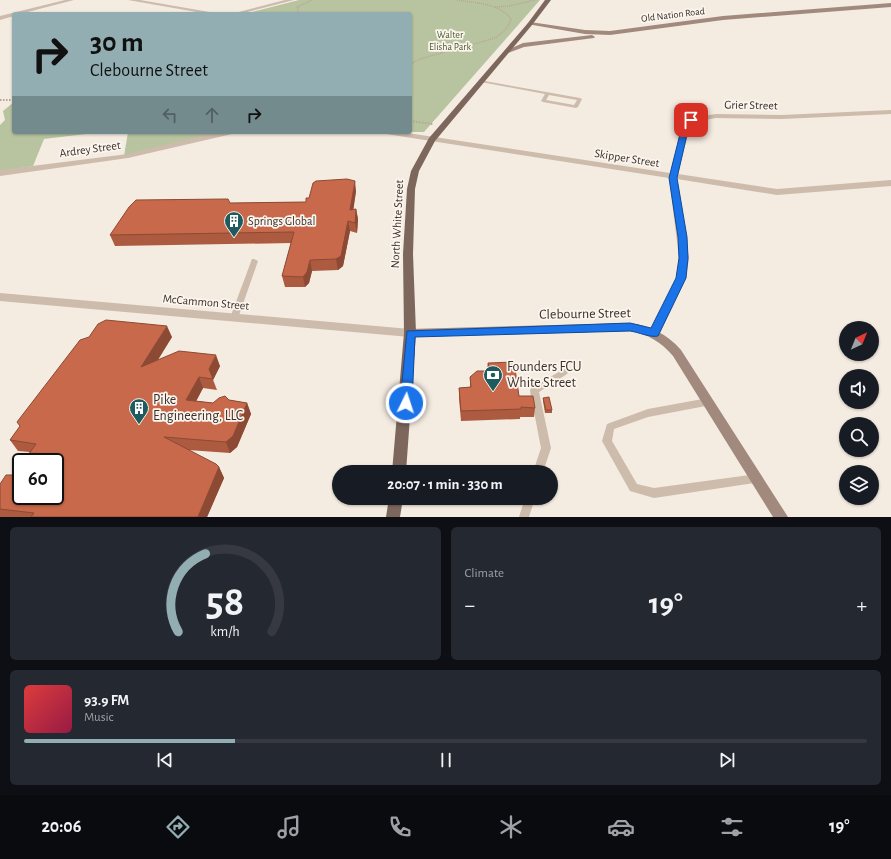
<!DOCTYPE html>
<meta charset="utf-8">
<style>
body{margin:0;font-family:"Alegreya Sans",sans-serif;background:#242831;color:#f1f3f6;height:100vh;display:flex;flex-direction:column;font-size:15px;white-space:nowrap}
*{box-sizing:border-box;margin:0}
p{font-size:13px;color:#9ea1a6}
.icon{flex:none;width:22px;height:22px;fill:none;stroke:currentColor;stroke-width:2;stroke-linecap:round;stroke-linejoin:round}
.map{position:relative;height:517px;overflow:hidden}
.drawer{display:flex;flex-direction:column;gap:10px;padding:10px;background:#0d0f14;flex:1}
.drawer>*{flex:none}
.hud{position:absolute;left:12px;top:12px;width:400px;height:122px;border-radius:4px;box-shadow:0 1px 3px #0004;background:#92aeb2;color:#111;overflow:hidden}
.needle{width:26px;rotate:43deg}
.fabs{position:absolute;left:839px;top:321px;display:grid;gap:8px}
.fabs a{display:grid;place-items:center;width:40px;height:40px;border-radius:50%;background:#171b24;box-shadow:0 1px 3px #0004;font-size:20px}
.speed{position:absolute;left:12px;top:453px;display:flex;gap:8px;font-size:20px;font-weight:700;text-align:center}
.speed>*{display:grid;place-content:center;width:52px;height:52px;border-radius:50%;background:#171b24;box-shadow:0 1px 3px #0004;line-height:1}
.speed .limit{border:2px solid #111;border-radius:6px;background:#fff;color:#111}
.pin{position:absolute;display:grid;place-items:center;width:34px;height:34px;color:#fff;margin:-17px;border-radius:8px;box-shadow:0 2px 6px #0006}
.me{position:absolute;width:44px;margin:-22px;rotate:4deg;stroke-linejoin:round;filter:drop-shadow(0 0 3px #0008)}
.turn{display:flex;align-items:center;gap:14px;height:84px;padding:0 12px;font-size:18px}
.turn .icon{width:52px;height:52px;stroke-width:2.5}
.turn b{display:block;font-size:28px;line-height:34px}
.lanes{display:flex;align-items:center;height:38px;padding:0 12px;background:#0003;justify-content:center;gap:20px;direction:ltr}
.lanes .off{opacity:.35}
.big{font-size:30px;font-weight:600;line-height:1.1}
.drawer .widget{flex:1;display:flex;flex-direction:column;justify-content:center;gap:6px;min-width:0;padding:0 14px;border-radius:6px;background:#242831}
.drawer .dial{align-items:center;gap:0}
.dial svg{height:104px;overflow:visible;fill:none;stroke:#363941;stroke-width:7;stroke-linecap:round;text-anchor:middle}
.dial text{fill:#f1f3f6;stroke:none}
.song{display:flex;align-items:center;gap:12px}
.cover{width:48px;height:48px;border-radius:6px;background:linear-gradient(135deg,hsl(0 70% 55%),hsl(340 70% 35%))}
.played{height:4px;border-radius:2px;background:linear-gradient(90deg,#92aeb2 25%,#363941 25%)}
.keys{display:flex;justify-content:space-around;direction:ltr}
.heat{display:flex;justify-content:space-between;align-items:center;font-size:22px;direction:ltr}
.drawer .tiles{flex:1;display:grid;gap:10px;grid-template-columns:1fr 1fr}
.widget:last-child{grid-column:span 2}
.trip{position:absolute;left:332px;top:465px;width:226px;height:40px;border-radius:20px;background:#171b24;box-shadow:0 1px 3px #0004;font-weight:600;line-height:40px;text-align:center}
.tabs{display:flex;height:64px;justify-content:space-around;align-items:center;background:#090b0e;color:#9ea1a6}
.tabs .icon{width:28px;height:28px}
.tabs .on{color:#92aeb2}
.tabs b{font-size:18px;color:#f1f3f6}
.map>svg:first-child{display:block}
.green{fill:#b8c4a0}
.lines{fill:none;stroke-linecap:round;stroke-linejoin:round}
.path-far1{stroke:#b9a596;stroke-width:1.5;stroke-dasharray:1 1;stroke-linecap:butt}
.path{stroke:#b9a596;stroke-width:2;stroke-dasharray:1.5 1.5;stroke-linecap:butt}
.service{fill:#cdbbac;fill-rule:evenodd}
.minor{fill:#cdbbac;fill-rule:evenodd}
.tertiary{fill:#cdbbac;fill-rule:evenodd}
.secondary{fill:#a18a7d;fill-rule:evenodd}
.primary{fill:#7d675c;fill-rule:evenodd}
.wall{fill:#ac5a40}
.shaded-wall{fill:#8c4a34}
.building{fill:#c8694b;stroke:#8c4a34}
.route{fill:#1a73e8;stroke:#114b97}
.labels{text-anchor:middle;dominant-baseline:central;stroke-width:3.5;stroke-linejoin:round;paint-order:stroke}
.far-street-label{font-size:10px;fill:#3b302b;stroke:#fbf5ee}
.far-park-label{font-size:10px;fill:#4a5a2e;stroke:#fbf5ee}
.street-label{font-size:12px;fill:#3b302b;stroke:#fbf5ee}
.poi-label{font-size:12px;fill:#3b302b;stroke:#fbf5ee;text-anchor:start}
.near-street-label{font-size:14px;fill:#3b302b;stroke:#fbf5ee}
.near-poi-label{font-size:14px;fill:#3b302b;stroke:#fbf5ee;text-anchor:start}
</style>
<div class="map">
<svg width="891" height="517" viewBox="0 0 891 517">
<rect width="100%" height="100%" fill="#f4ebe1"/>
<!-- green -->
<g class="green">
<path d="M 299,0 L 540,0 L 424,132 L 391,132 L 410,132 L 410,14 L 244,14 Z"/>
<path d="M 14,102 L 14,132 L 103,132 L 44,139 L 33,166 L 0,171 L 0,125 L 5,120 L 3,111 Z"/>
<path d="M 128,132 L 223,132 L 124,156 Z"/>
</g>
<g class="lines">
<!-- path-far1 -->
<g class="path-far1">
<path d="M 495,7 L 509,6 L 535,0"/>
<path d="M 299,14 L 297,7 L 312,0"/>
<path d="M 410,64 L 420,59 L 495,38 C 503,33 508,28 511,19 C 499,3 475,3 457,0"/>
</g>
<!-- path -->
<g class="path">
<path d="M 0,100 L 14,100"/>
<path d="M 410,121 L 433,124"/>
</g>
<!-- service -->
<g class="service">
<path d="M 479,80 L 580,98 L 582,99 L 578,107 L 576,108 L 543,102 L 541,101 L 545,94 L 481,82 L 479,82 ZM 549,95 L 577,100 L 574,105 L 546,100 Z"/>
<path d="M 252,259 L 254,259 L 258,261 L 238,318 L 237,320 L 231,320 L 230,318 Z"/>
<path d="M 564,369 L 567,370 L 568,372 L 567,374 L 539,392 L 551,448 L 543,472 L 533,472 L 541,448 L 530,391 L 531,388 Z"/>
<path d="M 708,398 L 711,399 L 712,402 L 711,405 L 648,417 L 614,429 L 612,441 L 637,484 L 654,488 L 757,474 L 761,476 L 762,479 L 761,482 L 654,498 L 630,491 L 602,441 L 607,424 L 648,409 Z"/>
<path d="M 435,468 L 447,468 L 450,469 L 452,472 L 430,472 L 432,469 Z"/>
<path d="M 525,498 L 535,498 L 529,517 L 519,517 Z"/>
</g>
<!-- minor -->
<g class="minor">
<path d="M 65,0 L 74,0 L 20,14 L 14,14 L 14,16 L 0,20 L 0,16 Z"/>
<path d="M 128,0 L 140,0 L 221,14 L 208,14 Z"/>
<path d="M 285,0 L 294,0 L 240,14 L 231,14 Z"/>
<path d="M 891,110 L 891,114 L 782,119 L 716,118 L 693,122 L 690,126 L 678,174 L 777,189 L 891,180 L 891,186 L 777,195 L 677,179 L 689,258 L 686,279 L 660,333 L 658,336 L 650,336 L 648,333 L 676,279 L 679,258 L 669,178 L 386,134 L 382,132 L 401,132 L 670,173 L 682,126 L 688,118 L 716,114 L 782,115 Z"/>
<path d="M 217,132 L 233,132 L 232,134 L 128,158 L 0,176 L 0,170 L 128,154 Z"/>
</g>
<!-- tertiary -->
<path class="tertiary" d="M 0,293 L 410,329 L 414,330 L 416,333 L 414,336 L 410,337 L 0,301 Z"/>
<!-- secondary -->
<g class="secondary">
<path d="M 891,3 L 891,7 L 723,20 L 610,35 L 585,34 L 527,24 L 530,22 L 585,30 L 610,31 L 723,16 Z"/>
<path d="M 592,35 L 595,37 L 594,38 L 524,47 L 508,53 L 505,51 L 523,43 Z"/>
<path d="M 630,323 C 651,326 667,334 681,350 L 788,517 L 773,517 L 673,356 C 661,342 648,334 630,331 L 410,337 L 406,336 L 404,333 L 406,330 L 410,329 Z"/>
</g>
<!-- primary -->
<g class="primary">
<path d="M 545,0 L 551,0 L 532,25 L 435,141 L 419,171 L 415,189 L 413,254 L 416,333 L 406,472 L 392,472 L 404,333 L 403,254 L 407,189 L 411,171 L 429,138 L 528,23 Z"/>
<path d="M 389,498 L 403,498 L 400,517 L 386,517 Z"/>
</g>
</g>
<!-- wall -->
<g class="wall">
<path d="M 356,191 L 353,209 L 356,209 L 358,219 L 357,233 L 350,231 L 343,266 L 338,270 L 312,271 L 309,283 L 305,287 L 285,287 L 282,276 L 291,243 L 115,246 L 110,235 L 230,203 L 306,202 L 309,198 Z"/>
<path d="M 89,337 L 172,337 L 157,360 L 220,366 L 213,380 L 217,390 L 203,388 L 196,401 L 213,403 L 229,400 L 247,403 L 251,414 L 237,447 L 230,453 L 188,450 L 219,467 L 224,478 L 207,517 L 0,517 L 0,484 L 13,475 L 30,452 L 18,451 L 10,440 Z"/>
<path d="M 488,363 L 519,396 L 535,408 L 534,417 L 520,417 L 520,419 L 461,421 L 459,398 L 459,388 L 470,387 L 470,377 L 487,371 Z"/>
<path d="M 543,398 L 552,410 L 552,413 L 545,413 L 543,401 Z"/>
</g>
<!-- shaded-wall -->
<g class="shaded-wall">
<path d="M 355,181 L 356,191 L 352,220 L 350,210 Z"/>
<path d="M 356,209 L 358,219 L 357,233 L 355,223 Z"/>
<path d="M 348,221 L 350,231 L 343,266 L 338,270 L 336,259 Z"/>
<path d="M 310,260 L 312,271 L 309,283 L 305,287 L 303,277 Z"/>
<path d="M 167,326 L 172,337 L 147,378 L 141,367 Z"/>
<path d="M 216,355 L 220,366 L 213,380 L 217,390 L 209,369 Z"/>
<path d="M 199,377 L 203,388 L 191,411 L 186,400 Z"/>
<path d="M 247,403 L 251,414 L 237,447 L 230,453 L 226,442 Z"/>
<path d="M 219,467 L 224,478 L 207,517 L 198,517 Z"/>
</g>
<!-- building -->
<g class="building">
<path d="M 347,179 L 355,181 L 350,210 L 356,209 L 355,223 L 348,221 L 341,256 L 336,259 L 310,260 L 307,272 L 303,277 L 282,276 L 294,232 L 110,235 L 129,207 L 136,200 L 228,199 L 230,203 L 306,202 L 306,198 L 309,198 L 313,183 L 316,181 Z"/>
<path d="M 106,320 L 167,326 L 141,367 L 179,351 L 216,355 L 209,369 L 213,379 L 199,377 L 186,400 L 213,403 L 219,398 L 225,396 L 229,400 L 247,403 L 233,436 L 226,442 L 164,437 L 216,464 L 219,467 L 198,517 L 31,517 L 34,513 L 0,509 L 0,484 L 6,475 L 13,475 L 21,464 L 21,496 L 55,496 L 55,462 L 23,462 L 36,444 L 10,440 L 20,426 L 17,422 L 80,340 L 89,337 L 98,324 Z"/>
<path d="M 514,362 L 519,396 L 533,396 L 535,408 L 521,407 L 521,409 L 461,411 L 459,388 L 471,387 L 470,377 L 477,371 L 489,371 L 488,363 Z"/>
<path d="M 549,397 L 552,410 L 546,410 L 543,398 Z"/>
</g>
<!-- route -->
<path class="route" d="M 688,118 L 694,120 L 689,126 L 677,178 L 687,237 L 688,258 L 686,278 L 658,336 C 651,338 638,332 630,331 L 415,337 L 412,403 L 410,406 L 406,408 L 402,406 L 400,403 L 407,331 L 630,323 L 651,328 L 676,278 L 679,258 L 678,237 L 669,178 L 682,126 Z"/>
<!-- icons -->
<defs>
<symbol id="building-pin" viewBox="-11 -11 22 30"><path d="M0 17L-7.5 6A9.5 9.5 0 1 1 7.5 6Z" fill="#1f5a5e" stroke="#fbf5ee"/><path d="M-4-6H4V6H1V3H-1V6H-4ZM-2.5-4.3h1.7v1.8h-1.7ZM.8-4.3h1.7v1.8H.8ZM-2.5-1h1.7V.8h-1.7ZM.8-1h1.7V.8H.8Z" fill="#fff"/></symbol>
<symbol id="bank-pin" viewBox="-11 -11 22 30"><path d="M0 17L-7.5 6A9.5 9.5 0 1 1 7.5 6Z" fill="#1f5a5e" stroke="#fbf5ee"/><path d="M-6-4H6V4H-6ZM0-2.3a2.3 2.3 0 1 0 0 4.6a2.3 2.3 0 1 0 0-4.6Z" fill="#fff"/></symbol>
</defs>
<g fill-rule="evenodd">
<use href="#building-pin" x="223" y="210" width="22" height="30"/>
<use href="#bank-pin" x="482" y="364" width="22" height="30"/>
<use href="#building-pin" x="128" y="397" width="22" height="30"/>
</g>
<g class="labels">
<!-- far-street labels -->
<g class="far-street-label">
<text transform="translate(673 15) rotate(-7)">Old Nation Road</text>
</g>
<!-- far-park labels -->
<g class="far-park-label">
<text x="450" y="35">Walter<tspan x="450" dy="12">Elisha Park</tspan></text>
</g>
<!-- street labels -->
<g class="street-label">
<text transform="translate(751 105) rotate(1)">Grier Street</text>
<text transform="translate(90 149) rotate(-8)">Ardrey Street</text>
<text transform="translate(627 158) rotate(9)">Skipper Street</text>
<text transform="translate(397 224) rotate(-87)">North White Street</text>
<text transform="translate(206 302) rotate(5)">McCammon Street</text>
</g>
<!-- poi labels -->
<g class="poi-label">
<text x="248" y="221">Springs Global</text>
</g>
<!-- near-street labels -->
<g class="near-street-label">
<text transform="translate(585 314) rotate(-1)">Clebourne Street</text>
</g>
<!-- near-poi labels -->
<g class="near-poi-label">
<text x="507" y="367">Founders FCU<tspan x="507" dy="16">White Street</tspan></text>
<text x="153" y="400">Pike<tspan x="153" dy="16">Engineering, LLC</tspan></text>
</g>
</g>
</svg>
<div class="fabs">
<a><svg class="needle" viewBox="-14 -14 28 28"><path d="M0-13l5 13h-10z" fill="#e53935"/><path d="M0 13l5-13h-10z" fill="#9ea1a6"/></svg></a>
<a><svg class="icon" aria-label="sound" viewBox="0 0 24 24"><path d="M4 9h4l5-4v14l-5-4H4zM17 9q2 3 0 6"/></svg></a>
<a><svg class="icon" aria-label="search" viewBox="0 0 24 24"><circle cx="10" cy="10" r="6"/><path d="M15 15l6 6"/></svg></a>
<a><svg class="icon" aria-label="layers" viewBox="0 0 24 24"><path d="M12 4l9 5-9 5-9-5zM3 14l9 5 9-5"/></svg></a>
</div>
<div class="speed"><div class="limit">60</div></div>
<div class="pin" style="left:691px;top:120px;background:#d93025"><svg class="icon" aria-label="arrive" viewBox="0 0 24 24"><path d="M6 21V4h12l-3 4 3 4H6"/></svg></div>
<svg class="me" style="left:406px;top:403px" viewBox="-20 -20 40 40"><circle r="17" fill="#1a73e8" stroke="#fff" stroke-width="3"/><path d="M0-11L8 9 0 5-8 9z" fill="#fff"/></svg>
<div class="trip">20:07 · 1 min · 330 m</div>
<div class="hud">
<div class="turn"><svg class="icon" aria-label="right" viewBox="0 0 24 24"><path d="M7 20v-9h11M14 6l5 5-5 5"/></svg><div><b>30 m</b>Clebourne Street</div></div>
<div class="lanes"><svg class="icon off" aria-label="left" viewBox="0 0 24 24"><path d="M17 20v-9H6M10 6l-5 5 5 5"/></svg><svg class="icon off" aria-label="ahead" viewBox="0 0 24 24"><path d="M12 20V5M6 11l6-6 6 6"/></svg><svg class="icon" aria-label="right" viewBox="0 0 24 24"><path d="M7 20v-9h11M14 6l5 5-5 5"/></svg></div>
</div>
</div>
<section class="drawer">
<div class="tiles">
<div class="widget dial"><svg viewBox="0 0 100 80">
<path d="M14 69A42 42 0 1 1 86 69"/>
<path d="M14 69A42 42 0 0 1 35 9" stroke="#92aeb2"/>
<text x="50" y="56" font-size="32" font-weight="700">58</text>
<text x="50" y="72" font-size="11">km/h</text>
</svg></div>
<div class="widget"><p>Climate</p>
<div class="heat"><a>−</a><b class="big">19°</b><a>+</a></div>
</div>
<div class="widget">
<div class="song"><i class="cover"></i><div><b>93.9 FM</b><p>Music</p></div></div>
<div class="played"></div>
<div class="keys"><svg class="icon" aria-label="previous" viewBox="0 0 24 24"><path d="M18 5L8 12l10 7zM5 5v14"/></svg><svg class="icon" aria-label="pause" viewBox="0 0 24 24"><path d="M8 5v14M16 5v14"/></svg><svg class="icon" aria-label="next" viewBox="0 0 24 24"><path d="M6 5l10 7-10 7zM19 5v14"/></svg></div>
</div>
</div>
</section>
<nav class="tabs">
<b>20:06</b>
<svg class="icon on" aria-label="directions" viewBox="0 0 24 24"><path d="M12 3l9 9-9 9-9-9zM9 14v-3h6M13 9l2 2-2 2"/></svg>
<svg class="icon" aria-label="music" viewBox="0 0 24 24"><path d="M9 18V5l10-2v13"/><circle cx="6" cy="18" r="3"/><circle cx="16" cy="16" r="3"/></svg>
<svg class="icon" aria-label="phone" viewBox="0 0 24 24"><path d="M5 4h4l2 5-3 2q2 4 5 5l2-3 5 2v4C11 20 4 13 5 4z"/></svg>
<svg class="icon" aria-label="climate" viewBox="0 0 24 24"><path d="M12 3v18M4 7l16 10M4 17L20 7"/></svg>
<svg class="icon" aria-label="car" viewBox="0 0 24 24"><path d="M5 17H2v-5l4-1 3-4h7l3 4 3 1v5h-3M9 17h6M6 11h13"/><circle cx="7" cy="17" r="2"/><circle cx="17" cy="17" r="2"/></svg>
<svg class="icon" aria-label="filters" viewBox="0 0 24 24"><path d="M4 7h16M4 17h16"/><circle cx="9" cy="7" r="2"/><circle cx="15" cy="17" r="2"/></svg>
<b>19°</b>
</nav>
